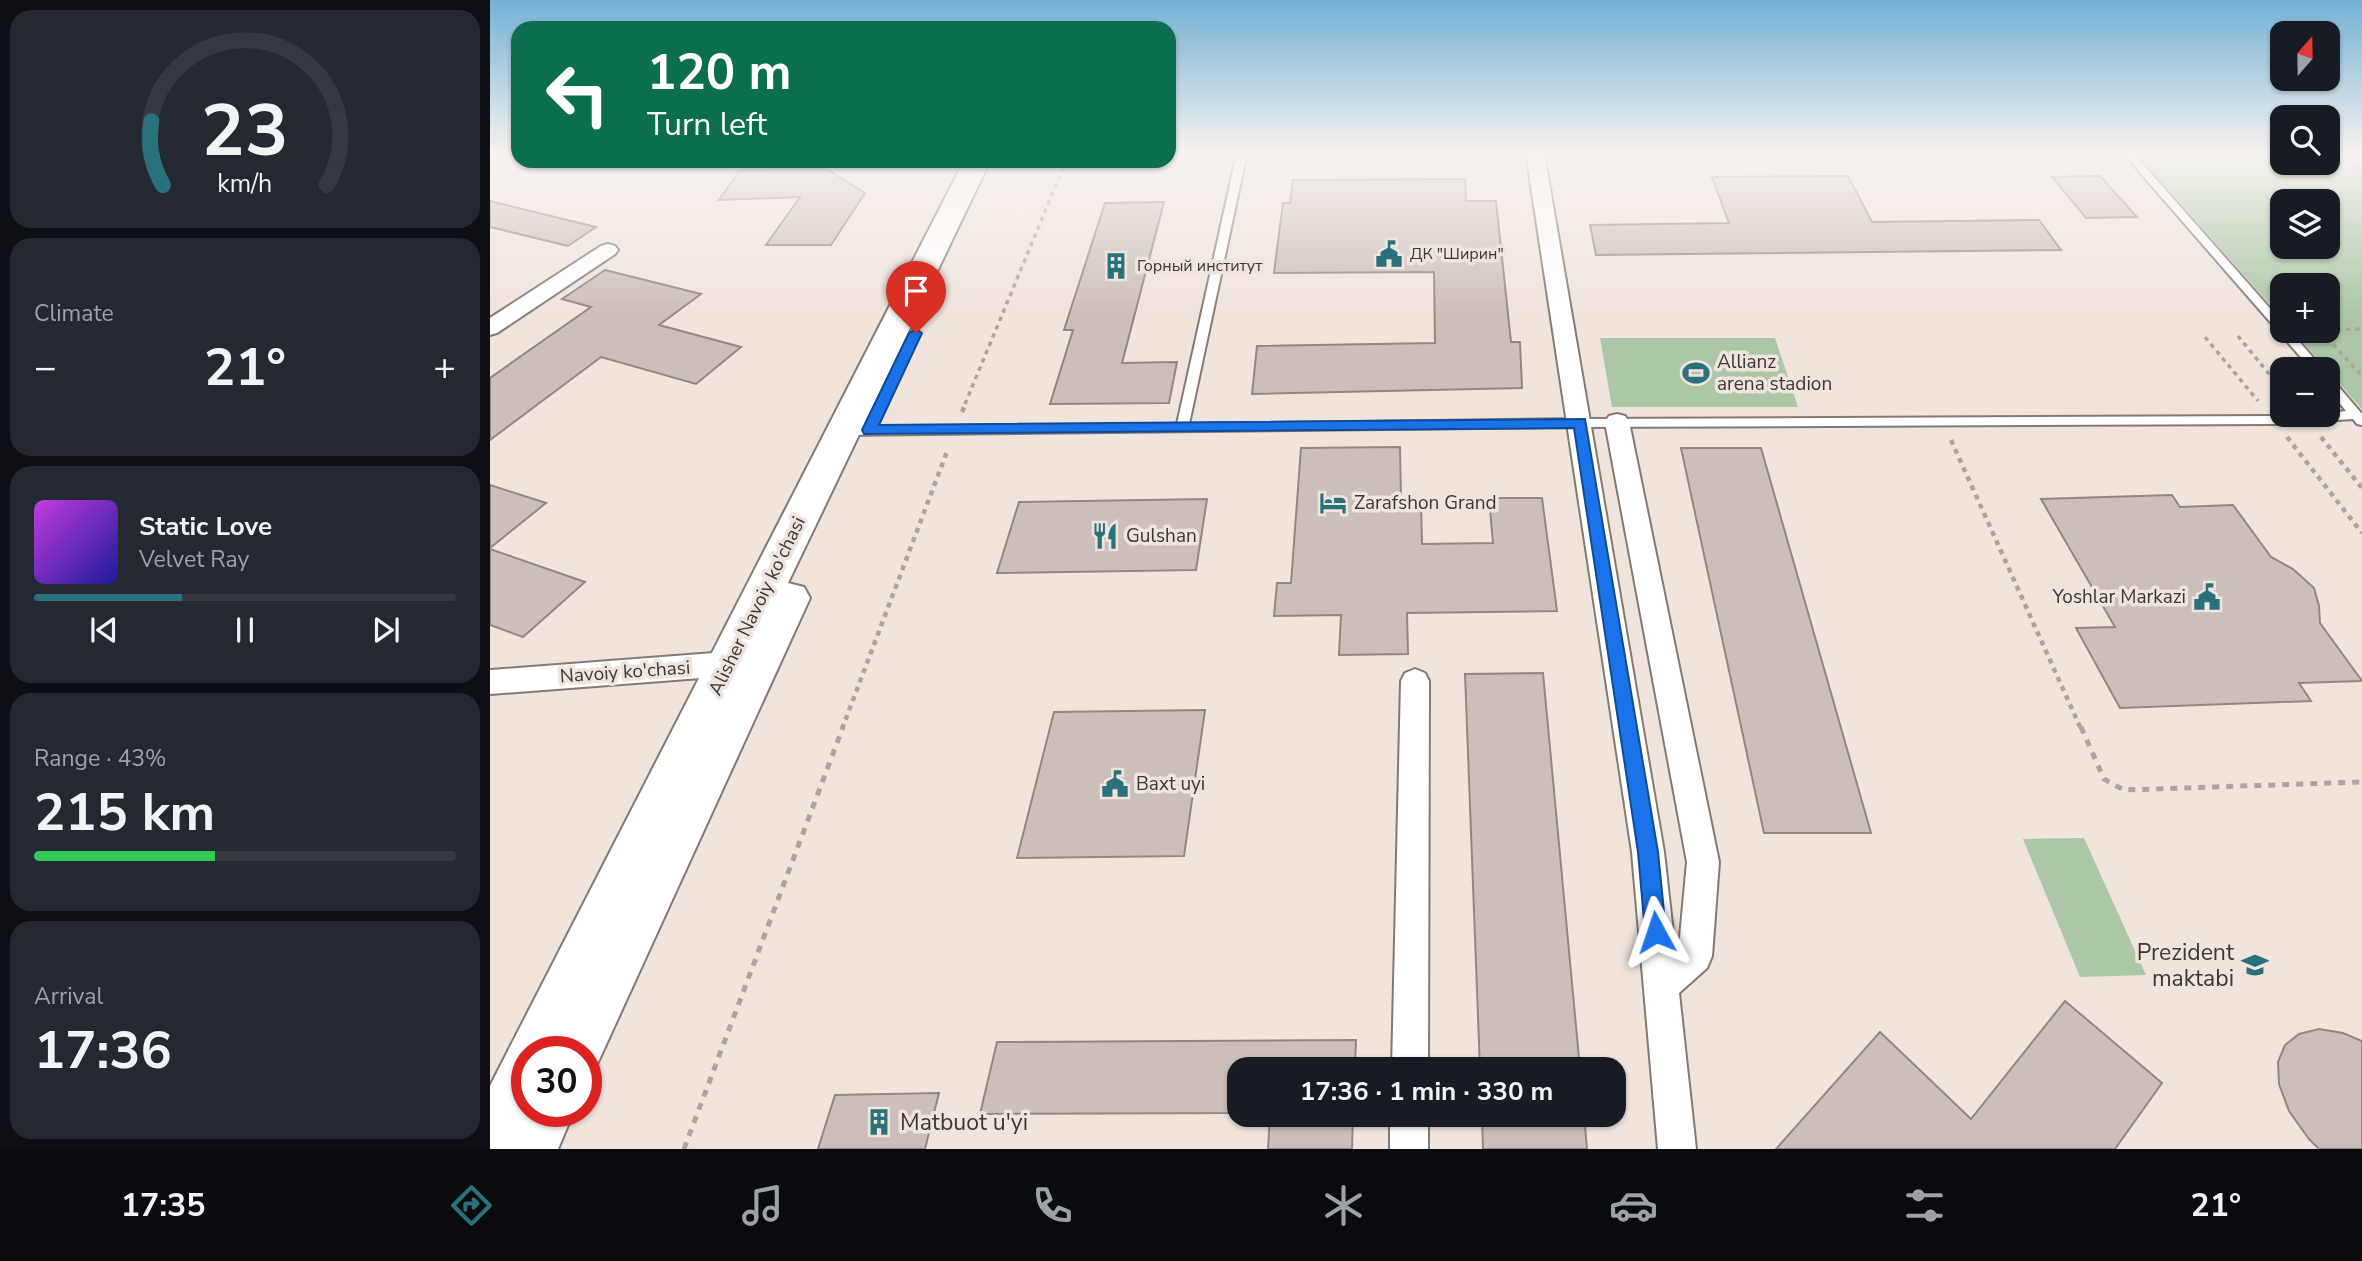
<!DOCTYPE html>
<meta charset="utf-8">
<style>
body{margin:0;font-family:"Nunito Sans",sans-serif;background:#242831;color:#f1f3f6;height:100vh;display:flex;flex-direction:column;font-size:26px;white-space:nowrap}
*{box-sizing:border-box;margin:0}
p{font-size:23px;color:#9ea1a6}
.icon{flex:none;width:38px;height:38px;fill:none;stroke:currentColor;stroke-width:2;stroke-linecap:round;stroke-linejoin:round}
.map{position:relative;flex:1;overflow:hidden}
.panel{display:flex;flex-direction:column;gap:10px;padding:10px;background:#0d0f14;width:490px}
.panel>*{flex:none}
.guide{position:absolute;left:21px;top:21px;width:665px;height:147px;border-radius:21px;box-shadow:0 2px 5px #0004;background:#0b6e4f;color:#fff;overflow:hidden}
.needle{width:46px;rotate:20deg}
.buttons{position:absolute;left:1780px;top:21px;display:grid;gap:14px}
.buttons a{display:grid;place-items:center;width:70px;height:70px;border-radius:14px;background:#171b24;box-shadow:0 2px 5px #0004;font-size:35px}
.speed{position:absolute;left:21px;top:1036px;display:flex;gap:14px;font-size:35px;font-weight:700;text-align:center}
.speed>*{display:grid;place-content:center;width:91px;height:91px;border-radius:50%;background:#171b24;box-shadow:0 2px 5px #0004;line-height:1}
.speed .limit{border:10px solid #d22;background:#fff;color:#111}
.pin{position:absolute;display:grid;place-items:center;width:60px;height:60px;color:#fff;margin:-72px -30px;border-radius:50% 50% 50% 0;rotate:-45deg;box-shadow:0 0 7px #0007}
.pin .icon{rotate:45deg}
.me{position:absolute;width:77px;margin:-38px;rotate:355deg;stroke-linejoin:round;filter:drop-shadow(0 0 5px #0008)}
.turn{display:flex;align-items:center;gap:24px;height:147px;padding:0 21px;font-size:32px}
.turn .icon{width:91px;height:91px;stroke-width:2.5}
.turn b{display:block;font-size:49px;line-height:60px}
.big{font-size:52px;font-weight:700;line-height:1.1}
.panel .card{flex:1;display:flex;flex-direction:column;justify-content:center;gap:10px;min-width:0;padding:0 24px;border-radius:21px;background:#242831}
.panel .dial{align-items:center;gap:0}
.dial svg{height:182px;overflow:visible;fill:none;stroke:#363941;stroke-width:7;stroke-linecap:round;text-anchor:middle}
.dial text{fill:#f1f3f6;stroke:none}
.song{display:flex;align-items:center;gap:21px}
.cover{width:84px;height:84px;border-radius:10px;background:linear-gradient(135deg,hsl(290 70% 55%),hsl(240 70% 35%))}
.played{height:7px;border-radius:4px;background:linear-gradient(90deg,#29717c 35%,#363941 35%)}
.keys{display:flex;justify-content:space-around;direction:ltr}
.heat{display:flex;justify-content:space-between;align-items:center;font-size:38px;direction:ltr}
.charge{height:10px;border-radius:5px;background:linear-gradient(90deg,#34c759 43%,#363941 0)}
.trip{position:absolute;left:737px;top:1057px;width:399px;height:70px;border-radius:21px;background:#171b24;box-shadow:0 2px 5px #0004;font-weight:700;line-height:70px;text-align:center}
.dock{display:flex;height:112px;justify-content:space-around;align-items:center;background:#090b0e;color:#9ea1a6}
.dock .icon{width:49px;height:49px}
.dock .on{color:#29717c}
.dock b{font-size:32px;color:#f1f3f6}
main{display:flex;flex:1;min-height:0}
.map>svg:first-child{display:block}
.green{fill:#abc7a7;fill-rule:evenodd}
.building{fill:#cbc0b9;stroke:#928781;stroke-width:2}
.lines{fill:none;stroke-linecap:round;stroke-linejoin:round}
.lane-casing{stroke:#847a73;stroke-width:4}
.street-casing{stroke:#847a73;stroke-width:4}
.secondary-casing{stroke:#847a73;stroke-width:4}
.path-far2{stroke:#ada49f;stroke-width:3.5;stroke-dasharray:4.5 4.5;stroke-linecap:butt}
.path-far1{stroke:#ada49f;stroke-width:4.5;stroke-dasharray:5 5;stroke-linecap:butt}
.path{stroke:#ada49f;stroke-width:5;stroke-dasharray:7 7;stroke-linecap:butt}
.lane{fill:#fff;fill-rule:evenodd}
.street{fill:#fff;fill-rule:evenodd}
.secondary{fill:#fff;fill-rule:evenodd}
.route{fill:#1a73e8;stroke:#114b97;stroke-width:2}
.labels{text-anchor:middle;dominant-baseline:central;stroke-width:7;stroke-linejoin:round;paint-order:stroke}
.far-poi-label{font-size:16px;fill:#3c3835;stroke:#f0e4dd;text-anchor:start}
.poi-label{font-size:19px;fill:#3c3835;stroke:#f0e4dd;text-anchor:start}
.street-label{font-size:19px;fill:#3c3835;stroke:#f0e4dd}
.near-poi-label{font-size:23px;fill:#3c3835;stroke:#f0e4dd;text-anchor:end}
</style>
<main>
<section class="panel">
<div class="card dial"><svg viewBox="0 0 100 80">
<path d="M14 69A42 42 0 1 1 86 69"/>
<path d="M14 69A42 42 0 0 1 9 41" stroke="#29717c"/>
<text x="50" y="56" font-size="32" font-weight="700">23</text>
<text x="50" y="72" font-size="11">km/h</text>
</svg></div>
<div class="card"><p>Climate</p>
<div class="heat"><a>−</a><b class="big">21°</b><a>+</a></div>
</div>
<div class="card">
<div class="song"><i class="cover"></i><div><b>Static Love</b><p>Velvet Ray</p></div></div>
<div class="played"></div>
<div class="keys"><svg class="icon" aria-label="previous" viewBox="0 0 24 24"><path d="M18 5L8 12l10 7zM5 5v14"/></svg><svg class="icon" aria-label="pause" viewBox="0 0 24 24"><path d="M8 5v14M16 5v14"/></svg><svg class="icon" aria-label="next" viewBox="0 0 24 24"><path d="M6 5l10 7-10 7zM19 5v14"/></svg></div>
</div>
<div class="card"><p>Range · 43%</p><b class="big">215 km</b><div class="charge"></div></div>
<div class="card"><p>Arrival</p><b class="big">17:36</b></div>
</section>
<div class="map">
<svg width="1872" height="1149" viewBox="0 0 1872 1149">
<rect width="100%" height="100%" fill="#f0e4dd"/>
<!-- green -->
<g class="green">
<path d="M 1646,153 L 1792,153 L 1792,163 L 1838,163 L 1838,153 L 1872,153 L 1872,409 L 1803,331 L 1838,331 L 1838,285 L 1792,285 L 1792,318 ZM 1792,201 L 1838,201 L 1838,247 L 1792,247 Z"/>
<path d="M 1110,338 L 1285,338 L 1308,407 L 1122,407 Z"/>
<path d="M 1594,838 L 1656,975 L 1590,977 L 1533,839 Z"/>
</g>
<!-- building -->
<g class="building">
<path d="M 335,168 L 375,193 L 341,245 L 276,245 L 310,197 L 229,200 L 250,170 Z"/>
<path d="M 1358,176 L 1382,222 L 1549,220 L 1571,250 L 1106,255 L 1100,225 L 1239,223 L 1222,177 Z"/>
<path d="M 1610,176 L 1647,217 L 1596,218 L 1562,177 Z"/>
<path d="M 975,179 L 976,201 L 1006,201 L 1021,342 L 1030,342 L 1032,388 L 762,394 L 767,346 L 945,343 L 944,272 L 784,273 L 793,203 L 800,203 L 803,180 Z"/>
<path d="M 0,201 L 106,227 L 78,246 L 0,227 Z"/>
<path d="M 674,202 L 632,363 L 687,362 L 679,403 L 560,404 L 583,330 L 574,330 L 615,203 Z"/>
<path d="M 115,270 L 211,294 L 169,325 L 251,347 L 206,384 L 111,357 L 0,440 L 0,378 L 101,307 L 72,299 Z"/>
<path d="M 910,447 L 911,501 L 931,500 L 932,544 L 1003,543 L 999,498 L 1052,498 L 1067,611 L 917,613 L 918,654 L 849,655 L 851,615 L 784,616 L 787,583 L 801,583 L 811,448 Z"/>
<path d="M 1191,448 L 1271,448 L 1381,833 L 1274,833 Z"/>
<path d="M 0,485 L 56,503 L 0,548 Z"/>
<path d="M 1682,495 L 1690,507 L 1743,505 L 1781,557 L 1803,569 L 1824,588 L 1829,606 L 1830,623 L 1872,681 L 1809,683 L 1821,701 L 1630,708 L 1586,628 L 1625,627 L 1551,499 Z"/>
<path d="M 717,499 L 706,570 L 507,573 L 529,502 Z"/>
<path d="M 0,549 L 95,582 L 33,637 L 0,625 Z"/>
<path d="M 1053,673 L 1090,1069 L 990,1069 L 975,674 Z"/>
<path d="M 715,710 L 694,856 L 527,858 L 564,712 Z"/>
<path d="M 1575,1001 L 1672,1083 L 1625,1149 L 1286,1149 L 1390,1032 L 1481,1119 Z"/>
<path d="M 1829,1029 L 1853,1033 L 1872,1041 L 1872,1149 L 1829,1149 L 1819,1139 L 1799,1111 L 1789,1084 L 1788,1062 L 1795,1045 L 1809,1034 Z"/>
<path d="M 866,1040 L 865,1069 L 749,1069 L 749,1113 L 490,1114 L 507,1042 Z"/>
<path d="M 449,1093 L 435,1149 L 328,1149 L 345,1095 Z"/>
<path d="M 780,1115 L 863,1115 L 862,1149 L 778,1149 Z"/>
<path d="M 992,1115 L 1094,1115 L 1097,1149 L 993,1149 Z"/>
</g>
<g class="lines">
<defs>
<g id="lane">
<path d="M 747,153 L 757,153 L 699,424 L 1090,419 L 1784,416 L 1838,415 L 1838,413 L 1856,411 L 1838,389 L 1838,378 L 1842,379 L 1872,414 L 1872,425 L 1867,424 L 1863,419 L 1784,424 L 1090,427 L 349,435 L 347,432 L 349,429 L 353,428 L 687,424 Z"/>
<path d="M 1633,153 L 1643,153 L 1792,322 L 1792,331 L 1800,331 L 1833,369 L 1821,369 Z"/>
</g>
<g id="street">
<path d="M 1036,153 L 1054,153 L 1174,852 L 1185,951 L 1189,948 L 1197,862 L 1115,422 L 1119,416 L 1127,414 L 1135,416 L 1139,422 L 1229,862 L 1222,956 L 1217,968 L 1189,993 L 1206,1149 L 1168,1149 L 1142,852 Z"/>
<path d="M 118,244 L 125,246 L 128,250 L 125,254 L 7,333 L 0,335 L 0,318 L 111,246 Z"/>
<path d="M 250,651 L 260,655 L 264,663 L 260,671 L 250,675 L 0,694 L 0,670 Z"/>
<path d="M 925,669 L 935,673 L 939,681 L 938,1069 L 902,1069 L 911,681 L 915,673 Z"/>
<rect x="900" y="1115" width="38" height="34"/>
</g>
<path id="secondary" d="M 474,161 L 500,161 L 298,583 L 314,587 L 320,598 L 104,1071 L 96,1074 L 96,1052 L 37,1052 L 37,1111 L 84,1111 L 68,1149 L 0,1149 L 0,1086 Z"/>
</defs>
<!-- lane casing -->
<use href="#lane" class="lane-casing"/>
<!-- street casing -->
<use href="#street" class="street-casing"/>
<!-- secondary casing -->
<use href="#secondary" class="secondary-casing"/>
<!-- path-far2 -->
<g class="path-far2">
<path d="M 1847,153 L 1872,174"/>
<path d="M 1861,164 L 1872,154"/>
<path d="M 1838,330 L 1872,329"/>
<path d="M 1831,331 L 1872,376"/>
<path d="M 1748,336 L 1792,390"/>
<path d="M 1715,337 L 1768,401"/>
<path d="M 475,404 L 576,161"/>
</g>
<!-- path-far1 -->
<g class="path-far1">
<path d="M 472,412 L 476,403"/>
<path d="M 1797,437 L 1872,533"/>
<path d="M 1831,437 L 1872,488"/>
<path d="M 1461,440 L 1591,729"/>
<path d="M 352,729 L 458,449"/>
</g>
<!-- path -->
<g class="path">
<path d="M 1591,727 L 1614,779 L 1634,790 L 1872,782"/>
<path d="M 194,1149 L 353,727"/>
</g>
<!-- lane -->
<use href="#lane" class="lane"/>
<!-- street -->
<use href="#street" class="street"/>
<!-- secondary -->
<use href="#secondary" class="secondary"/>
</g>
<!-- sky -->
<linearGradient id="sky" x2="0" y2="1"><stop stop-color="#74b1d4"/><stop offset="0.49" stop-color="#f8f3f0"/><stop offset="1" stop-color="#f8f3f0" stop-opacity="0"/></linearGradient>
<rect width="1872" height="314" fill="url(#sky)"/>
<!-- route -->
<path class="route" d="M 426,329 L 432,333 L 389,425 L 1095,419 L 1168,852 L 1176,932 L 1173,940 L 1166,943 L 1158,940 L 1155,932 L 1148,852 L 1084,428 L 374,434 L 372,430 L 419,333 Z"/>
<!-- icons -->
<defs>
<symbol id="civic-bare" viewBox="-9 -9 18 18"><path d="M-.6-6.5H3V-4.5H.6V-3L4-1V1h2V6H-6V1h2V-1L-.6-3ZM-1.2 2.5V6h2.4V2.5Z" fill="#29717c" stroke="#f0e4dd" stroke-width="2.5" paint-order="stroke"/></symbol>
<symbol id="building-bare" viewBox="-9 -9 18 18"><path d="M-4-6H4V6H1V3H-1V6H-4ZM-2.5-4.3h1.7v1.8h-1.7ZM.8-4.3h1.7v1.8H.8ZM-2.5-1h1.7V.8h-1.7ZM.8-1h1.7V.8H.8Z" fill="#29717c" stroke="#f0e4dd" stroke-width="2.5" paint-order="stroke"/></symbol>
<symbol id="stadium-bare" viewBox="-9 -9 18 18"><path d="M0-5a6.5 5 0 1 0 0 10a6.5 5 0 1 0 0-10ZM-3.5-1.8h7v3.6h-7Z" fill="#29717c" stroke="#f0e4dd" stroke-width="2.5" paint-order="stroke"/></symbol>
<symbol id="hotel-bare" viewBox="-9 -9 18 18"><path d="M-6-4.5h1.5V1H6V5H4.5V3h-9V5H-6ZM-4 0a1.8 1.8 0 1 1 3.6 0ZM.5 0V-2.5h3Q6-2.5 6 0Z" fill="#29717c" stroke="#f0e4dd" stroke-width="2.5" paint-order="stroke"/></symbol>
<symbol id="restaurant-bare" viewBox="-9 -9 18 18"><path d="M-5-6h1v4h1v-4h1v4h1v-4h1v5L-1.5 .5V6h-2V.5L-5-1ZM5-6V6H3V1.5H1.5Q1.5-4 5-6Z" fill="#29717c" stroke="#f0e4dd" stroke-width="2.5" paint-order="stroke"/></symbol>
<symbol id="school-bare" viewBox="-9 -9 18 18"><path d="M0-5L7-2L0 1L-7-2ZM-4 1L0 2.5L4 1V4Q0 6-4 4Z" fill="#29717c" stroke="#f0e4dd" stroke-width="2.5" paint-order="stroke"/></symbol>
</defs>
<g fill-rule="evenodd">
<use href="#civic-bare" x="880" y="235" width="38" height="38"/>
<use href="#building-bare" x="607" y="247" width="38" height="38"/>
<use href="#stadium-bare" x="1187" y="354" width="38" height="38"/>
<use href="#hotel-bare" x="824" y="484" width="38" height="38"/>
<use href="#restaurant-bare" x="596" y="517" width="38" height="38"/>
<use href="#civic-bare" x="1698" y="578" width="38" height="38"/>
<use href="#civic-bare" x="606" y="765" width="38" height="38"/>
<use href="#school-bare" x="1746" y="946" width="38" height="38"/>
<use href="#building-bare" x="370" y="1103" width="38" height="38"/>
</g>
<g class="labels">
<!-- far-poi labels -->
<g class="far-poi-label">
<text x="920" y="254">ДК "Ширин"</text>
<text x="647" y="266">Горный институт</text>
</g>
<!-- poi labels -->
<g class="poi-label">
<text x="1227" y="362">Allianz<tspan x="1227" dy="22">arena stadion</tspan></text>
<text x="864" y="503">Zarafshon Grand</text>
<text x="636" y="536">Gulshan</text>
<text x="1696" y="597" text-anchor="end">Yoshlar Markazi</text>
<text x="646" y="784">Baxt uyi</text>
</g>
<!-- street labels -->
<g class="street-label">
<text transform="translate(267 606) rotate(-64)">Alisher Navoiy ko'chasi</text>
<text transform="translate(135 672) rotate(-4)">Navoiy ko'chasi</text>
</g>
<!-- near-poi labels -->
<g class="near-poi-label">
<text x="1744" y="952">Prezident<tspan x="1744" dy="26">maktabi</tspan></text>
<text x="410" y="1122" text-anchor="start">Matbuot u'yi</text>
</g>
</g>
</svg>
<div class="buttons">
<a><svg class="needle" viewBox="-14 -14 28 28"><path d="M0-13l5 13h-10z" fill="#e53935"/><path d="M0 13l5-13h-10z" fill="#9ea1a6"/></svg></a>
<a><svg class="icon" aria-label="search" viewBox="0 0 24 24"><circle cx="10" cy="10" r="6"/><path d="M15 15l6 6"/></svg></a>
<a><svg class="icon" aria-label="layers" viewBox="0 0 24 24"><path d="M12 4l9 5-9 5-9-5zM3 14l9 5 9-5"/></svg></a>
<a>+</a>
<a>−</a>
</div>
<div class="speed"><div class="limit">30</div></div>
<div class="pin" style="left:426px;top:333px;background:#d93025"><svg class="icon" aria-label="arrive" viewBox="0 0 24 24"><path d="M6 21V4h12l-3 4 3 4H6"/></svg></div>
<svg class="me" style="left:1166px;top:932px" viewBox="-20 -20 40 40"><path d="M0-17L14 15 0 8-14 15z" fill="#1a73e8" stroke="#fff" stroke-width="4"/></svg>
<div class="trip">17:36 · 1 min · 330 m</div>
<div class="guide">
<div class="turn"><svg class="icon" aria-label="left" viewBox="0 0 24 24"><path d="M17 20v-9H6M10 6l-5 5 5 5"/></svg><div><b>120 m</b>Turn left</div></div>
</div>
</div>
</main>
<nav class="dock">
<b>17:35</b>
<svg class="icon on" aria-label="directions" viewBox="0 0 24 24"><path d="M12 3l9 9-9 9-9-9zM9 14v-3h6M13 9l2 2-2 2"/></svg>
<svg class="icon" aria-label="music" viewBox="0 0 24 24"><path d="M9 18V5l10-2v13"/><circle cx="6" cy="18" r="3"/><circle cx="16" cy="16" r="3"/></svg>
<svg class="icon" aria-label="phone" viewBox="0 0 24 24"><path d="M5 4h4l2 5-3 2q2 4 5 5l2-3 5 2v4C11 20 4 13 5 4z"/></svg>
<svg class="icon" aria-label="climate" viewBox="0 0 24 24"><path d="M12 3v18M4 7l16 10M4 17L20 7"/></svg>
<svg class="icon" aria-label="car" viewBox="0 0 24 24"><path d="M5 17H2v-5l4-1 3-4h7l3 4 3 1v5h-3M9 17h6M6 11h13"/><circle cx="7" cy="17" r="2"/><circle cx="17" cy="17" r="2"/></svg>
<svg class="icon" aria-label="filters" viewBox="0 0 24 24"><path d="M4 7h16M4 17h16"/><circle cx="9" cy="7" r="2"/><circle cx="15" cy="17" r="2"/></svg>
<b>21°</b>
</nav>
